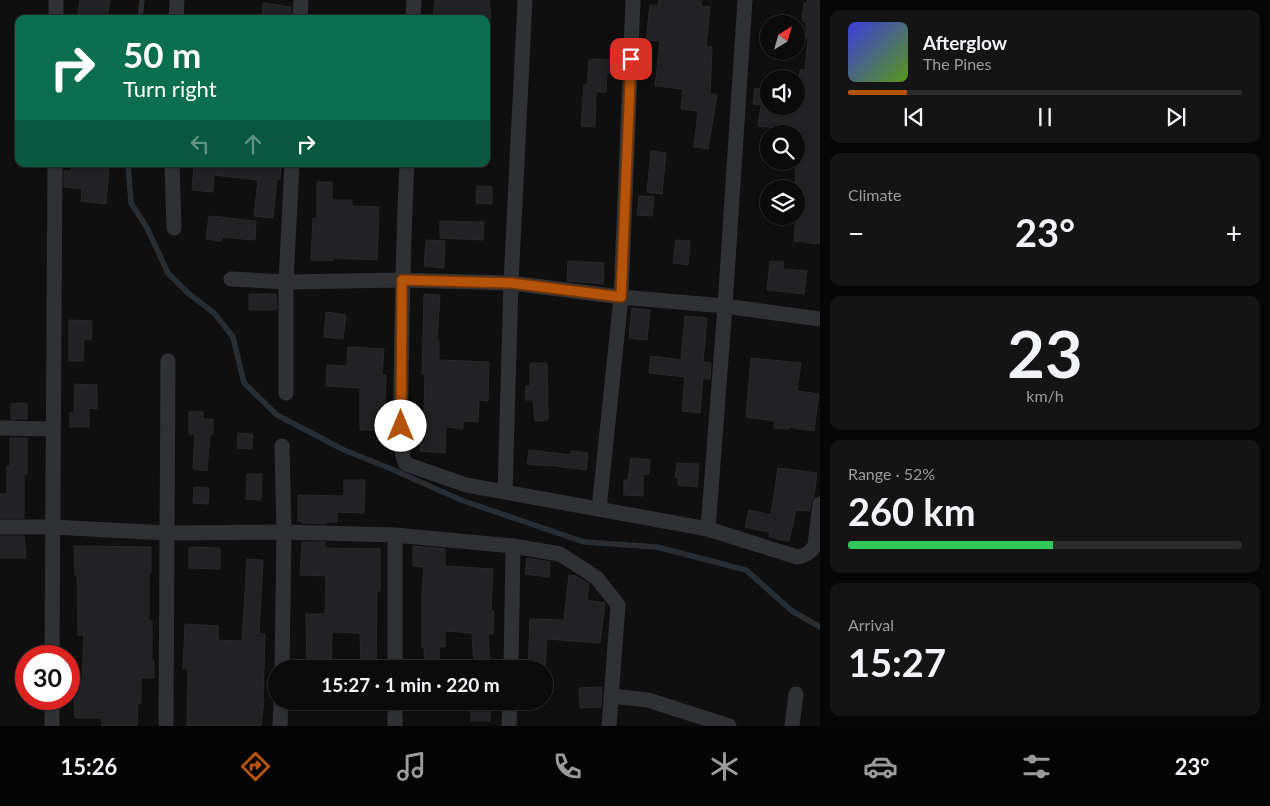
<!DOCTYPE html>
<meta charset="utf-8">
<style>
body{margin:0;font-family:Lato,sans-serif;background:#141415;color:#f1f3f6;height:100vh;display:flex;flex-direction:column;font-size:19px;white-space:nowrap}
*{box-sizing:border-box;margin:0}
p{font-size:16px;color:#9a9b9d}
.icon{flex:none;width:28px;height:28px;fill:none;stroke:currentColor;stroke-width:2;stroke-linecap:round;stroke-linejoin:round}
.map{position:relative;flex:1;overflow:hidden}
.panel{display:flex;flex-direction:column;gap:10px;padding:10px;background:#060607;width:450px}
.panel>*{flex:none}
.top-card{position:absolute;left:15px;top:15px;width:475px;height:152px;border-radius:10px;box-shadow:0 1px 4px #0004,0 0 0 1px #2b2b2d;background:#0b6e4f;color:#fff;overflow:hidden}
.needle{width:32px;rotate:37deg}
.tools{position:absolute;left:760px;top:15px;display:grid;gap:10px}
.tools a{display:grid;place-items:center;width:45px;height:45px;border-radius:50%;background:#0b0b0c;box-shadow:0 1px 4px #0004,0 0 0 1px #2b2b2d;font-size:25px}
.speed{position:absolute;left:15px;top:645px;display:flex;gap:10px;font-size:25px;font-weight:700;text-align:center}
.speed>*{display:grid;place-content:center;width:65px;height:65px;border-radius:50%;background:#0b0b0c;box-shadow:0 1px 4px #0004,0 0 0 1px #2b2b2d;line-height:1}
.speed .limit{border:8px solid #d22;background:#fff;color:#111}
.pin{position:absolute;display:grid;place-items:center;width:42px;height:42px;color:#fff;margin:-21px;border-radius:10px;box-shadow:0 2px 8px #0006}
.me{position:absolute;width:55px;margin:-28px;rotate:0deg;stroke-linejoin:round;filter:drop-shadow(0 0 4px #0008)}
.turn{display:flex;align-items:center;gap:18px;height:105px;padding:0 25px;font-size:22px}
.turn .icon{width:65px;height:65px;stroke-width:2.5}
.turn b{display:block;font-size:35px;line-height:42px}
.lanes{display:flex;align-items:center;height:48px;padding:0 25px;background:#0003;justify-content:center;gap:25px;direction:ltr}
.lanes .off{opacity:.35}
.big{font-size:38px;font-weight:700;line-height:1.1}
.panel .tile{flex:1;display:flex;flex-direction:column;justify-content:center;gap:8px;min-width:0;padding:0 18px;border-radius:10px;background:#141415}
.panel .dial{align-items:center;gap:0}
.dial b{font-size:65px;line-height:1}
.song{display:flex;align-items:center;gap:15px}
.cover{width:60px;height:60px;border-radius:8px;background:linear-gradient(135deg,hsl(240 70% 55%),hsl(90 70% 35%))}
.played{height:5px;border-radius:2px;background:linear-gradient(90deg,#b45309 15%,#2b2b2d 15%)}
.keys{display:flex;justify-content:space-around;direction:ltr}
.heat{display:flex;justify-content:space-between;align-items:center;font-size:28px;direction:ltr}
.charge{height:8px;border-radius:4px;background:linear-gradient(90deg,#34c759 52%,#2b2b2d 0)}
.trip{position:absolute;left:268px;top:660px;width:285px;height:50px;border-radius:25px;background:#0b0b0c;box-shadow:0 1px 4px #0004,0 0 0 1px #2b2b2d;font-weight:700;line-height:50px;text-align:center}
.dock{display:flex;height:80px;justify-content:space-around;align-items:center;background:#040405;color:#9a9b9d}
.dock .icon{width:35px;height:35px}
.dock .active{color:#b45309}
.dock b{font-size:22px;color:#f1f3f6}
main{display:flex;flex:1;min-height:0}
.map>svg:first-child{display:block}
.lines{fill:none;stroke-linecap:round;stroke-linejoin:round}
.stream{stroke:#262e33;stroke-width:5.5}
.building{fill:#222224;stroke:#29292c}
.minor{stroke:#303135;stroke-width:15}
.route-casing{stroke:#753606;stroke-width:12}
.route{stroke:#b45309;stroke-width:9}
</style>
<main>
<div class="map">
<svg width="820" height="726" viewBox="0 0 820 726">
<rect width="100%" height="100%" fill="#0f0f10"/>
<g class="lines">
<!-- stream -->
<g class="stream">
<path d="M 140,19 L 142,0"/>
<path d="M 128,164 L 131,203 L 147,228 L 168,273 L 188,293 L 214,313 L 233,337 L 244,383 L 277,415 L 344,450 L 389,468 L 461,500 L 584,542 L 657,547 L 746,570 L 792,611 L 820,627"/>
</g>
</g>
<!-- building -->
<g class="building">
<path d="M 80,0 L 110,0 L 107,19 L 77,19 Z"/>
<path d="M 435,0 L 489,0 L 491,19 L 433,19 Z"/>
<path d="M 659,0 L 701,0 L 701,6 L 710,7 L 706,46 L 712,47 L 710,94 L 717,95 L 708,149 L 694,147 L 698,111 L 681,109 L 683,89 L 655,86 L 660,41 L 646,40 L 650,5 L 658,6 Z"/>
<path d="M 807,0 L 820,0 L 820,244 L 794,241 L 796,216 L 795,130 L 758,126 L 761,106 L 797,106 L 800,70 L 805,70 L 808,38 L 806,38 L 806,22 L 802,21 L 804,3 L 807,3 Z"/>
<path d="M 263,3 L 291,7 L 291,19 L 262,18 Z"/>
<path d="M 589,59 L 612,60 L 611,73 L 607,73 L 606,92 L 596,92 L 595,127 L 581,126 L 584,85 L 587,85 Z"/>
<path d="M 755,88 L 769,90 L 769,106 L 753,104 Z"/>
<path d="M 651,151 L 666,153 L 662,194 L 647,192 Z"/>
<path d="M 72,164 L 109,166 L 106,204 L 81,201 L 82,189 L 64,187 L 64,171 L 71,171 Z"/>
<path d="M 194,164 L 281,164 L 280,179 L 277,179 L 273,218 L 254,216 L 258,180 L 214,175 L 213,192 L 192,190 Z"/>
<path d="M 317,182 L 332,182 L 332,200 L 352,200 L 352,206 L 379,207 L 377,260 L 334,258 L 334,260 L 311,260 L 313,218 L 317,218 Z"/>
<path d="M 477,186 L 492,187 L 492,204 L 476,203 Z"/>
<path d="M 639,196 L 654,197 L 652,216 L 637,215 Z"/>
<path d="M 209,216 L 256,221 L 255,240 L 222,237 L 221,241 L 206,239 Z"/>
<path d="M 440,221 L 484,222 L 483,240 L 440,238 Z"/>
<path d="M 426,240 L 445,241 L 444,268 L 424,266 Z"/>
<path d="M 676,240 L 690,241 L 688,265 L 673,263 Z"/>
<path d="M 568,261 L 604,263 L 603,284 L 567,281 Z"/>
<path d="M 770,261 L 784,262 L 783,269 L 807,271 L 804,294 L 767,290 Z"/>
<path d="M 249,294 L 276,294 L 277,310 L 249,310 Z"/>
<path d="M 424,294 L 440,295 L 437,340 L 439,340 L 439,360 L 489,362 L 488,401 L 479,400 L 478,422 L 463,421 L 463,429 L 446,427 L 445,453 L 420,451 L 422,413 L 424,413 L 425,374 L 422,374 Z"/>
<path d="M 632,308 L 650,310 L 647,340 L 629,338 Z"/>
<path d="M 326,312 L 346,315 L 343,339 L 324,337 Z"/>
<path d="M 685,316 L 707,318 L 703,362 L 711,363 L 710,379 L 703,378 L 700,413 L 682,411 L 685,377 L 649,373 L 651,356 L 681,360 Z"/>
<path d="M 69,320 L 92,321 L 91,339 L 84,339 L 83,361 L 69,361 Z"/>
<path d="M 348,347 L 384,349 L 382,375 L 386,375 L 385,404 L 380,404 L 380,430 L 360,430 L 360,388 L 326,386 L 327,365 L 347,366 Z"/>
<path d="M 751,358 L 801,363 L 797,391 L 819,394 L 814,431 L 789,427 L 789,429 L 774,428 L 775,421 L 746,417 Z"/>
<path d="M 530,363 L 547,363 L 548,420 L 535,421 L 533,400 L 525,400 L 526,386 L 530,386 Z"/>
<path d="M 75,384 L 97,385 L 97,409 L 89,408 L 89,427 L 70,427 L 70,413 L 74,413 Z"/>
<path d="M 27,403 L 27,419 L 11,419 L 11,404 Z"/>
<path d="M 189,412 L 203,412 L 203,419 L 213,419 L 213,434 L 210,434 L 207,471 L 193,469 L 195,434 L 189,434 Z"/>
<path d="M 238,433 L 253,434 L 252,449 L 237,448 Z"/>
<path d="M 10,438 L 27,438 L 27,474 L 24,474 L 24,518 L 0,518 L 0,494 L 7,494 L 7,466 L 10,466 Z"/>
<path d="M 529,450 L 571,455 L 571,451 L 588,453 L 586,470 L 548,465 L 548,466 L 527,464 Z"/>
<path d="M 631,458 L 650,460 L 649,474 L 643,474 L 643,496 L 624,495 L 624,480 L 628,480 Z"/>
<path d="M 677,463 L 699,464 L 697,487 L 678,485 L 678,478 L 675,477 Z"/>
<path d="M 778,468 L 817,473 L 814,497 L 811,502 L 810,511 L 796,510 L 789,541 L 769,537 L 770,532 L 745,527 L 749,510 L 771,515 Z"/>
<path d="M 247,474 L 262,474 L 261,500 L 246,499 Z"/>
<path d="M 344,480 L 365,480 L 364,513 L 337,512 L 337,522 L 326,522 L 326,524 L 302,523 L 302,521 L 298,521 L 298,495 L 344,496 Z"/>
<path d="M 194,487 L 209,488 L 208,504 L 193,503 Z"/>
<path d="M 0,536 L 24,536 L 26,558 L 0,558 Z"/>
<path d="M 302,542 L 325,542 L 325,548 L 380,549 L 380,591 L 377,591 L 376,669 L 361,669 L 360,633 L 332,632 L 331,669 L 307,669 L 306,614 L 325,614 L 326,576 L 300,575 Z"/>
<path d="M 74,546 L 151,547 L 151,573 L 149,573 L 149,621 L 152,621 L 152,661 L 154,661 L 154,678 L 141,678 L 141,703 L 138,703 L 137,726 L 101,726 L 102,718 L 75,718 L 73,681 L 82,681 L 84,635 L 78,635 L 77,575 L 75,575 Z"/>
<path d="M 413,546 L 445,549 L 445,566 L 493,569 L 491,610 L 494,611 L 493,634 L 488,634 L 490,669 L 474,669 L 472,633 L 445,631 L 445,647 L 439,647 L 440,669 L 425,669 L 424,647 L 422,647 L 422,594 L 424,567 L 413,566 Z"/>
<path d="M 189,547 L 220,548 L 220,569 L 189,568 Z"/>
<path d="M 527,558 L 550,562 L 549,577 L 525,574 Z"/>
<path d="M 247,559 L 263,560 L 259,634 L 265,634 L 263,699 L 264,699 L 261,726 L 187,726 L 188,669 L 183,669 L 185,624 L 218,626 L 218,640 L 242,641 Z"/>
<path d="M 569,575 L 576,576 L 589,584 L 587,600 L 605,603 L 600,643 L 547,639 L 545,669 L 528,669 L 530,619 L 564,620 Z"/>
<path d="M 602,687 L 601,707 L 580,708 L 579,688 Z"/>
<rect x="471" y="701" width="19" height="20"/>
</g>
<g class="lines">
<!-- minor -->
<g class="minor">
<path d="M 56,19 L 56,0"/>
<path d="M 176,19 L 177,0"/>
<path d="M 300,19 L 301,0"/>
<path d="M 413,19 L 414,0"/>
<path d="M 172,164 L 174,228"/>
<path d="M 407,164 C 403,239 402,314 401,389 C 401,409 397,448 406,464 L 466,485 L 708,529 L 725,306 L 745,0"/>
<path d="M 231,279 L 286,282 L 402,280 L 511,283 L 621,297 L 725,306 L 820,319"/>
<path d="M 286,393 L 286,282 L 292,164"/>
<path d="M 0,428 L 53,429"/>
<path d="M 282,446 L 284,532 L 282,669"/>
<path d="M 505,492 L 511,283 L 525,0"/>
<path d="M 599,509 L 621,297 L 633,0"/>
<path d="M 0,527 L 53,527 L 167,533 L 284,532 L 395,535 L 513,546 L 560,554 L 597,578 L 618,605 L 609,726"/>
<path d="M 708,529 L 797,557 C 805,556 811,553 815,545 L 820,504"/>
<path d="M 395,535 L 395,669"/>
<path d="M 52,656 L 55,164"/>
<path d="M 511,669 L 513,546"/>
<path d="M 611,696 L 648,700 L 729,726"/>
<path d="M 395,701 L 395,726"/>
<path d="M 52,726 L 52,699"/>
<path d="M 166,726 L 168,361"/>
<path d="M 280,726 L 281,701"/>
<path d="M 509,726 L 510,701"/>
<path d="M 792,726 L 796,694"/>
</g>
</g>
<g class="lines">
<defs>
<path id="route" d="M 401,426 L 402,280 L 511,283 L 621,297 L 631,59"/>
</defs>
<!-- route casing -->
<use href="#route" class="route-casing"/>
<!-- route -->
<use href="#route" class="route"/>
</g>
</svg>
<div class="tools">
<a><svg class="needle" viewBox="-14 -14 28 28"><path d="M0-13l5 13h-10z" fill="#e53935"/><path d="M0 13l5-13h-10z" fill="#9a9b9d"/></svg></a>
<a><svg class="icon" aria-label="sound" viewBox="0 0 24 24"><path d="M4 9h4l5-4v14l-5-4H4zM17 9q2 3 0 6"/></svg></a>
<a><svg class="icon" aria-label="search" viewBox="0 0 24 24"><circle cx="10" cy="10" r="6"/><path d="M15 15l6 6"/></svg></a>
<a><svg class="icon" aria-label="layers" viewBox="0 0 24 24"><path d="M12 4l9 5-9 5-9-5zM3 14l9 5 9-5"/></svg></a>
</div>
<div class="speed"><div class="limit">30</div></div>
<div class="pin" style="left:631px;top:59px;background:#d93025"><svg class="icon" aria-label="arrive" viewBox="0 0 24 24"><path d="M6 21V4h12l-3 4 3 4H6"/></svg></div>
<svg class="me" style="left:401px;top:426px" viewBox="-20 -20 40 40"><circle r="19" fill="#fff"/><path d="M0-13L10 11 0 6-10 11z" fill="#b45309"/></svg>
<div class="trip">15:27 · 1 min · 220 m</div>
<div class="top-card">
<div class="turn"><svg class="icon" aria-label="right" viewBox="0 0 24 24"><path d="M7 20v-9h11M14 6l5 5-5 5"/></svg><div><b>50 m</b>Turn right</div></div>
<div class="lanes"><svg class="icon off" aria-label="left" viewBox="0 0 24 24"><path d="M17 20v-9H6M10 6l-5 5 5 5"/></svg><svg class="icon off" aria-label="ahead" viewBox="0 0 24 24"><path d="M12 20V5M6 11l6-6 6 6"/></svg><svg class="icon" aria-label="right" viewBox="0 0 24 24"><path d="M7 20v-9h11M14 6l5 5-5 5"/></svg></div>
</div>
</div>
<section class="panel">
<div class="tile">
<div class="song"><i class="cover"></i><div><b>Afterglow</b><p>The Pines</p></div></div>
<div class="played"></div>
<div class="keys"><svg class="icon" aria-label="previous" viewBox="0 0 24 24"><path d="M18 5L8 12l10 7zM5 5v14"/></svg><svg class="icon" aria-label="pause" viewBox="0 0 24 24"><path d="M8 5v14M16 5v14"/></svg><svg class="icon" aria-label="next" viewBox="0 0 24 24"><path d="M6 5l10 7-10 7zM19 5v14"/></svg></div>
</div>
<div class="tile"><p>Climate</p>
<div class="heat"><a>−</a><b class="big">23°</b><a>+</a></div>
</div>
<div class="tile dial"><b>23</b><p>km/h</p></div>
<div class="tile"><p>Range · 52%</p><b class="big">260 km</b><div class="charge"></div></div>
<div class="tile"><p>Arrival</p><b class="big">15:27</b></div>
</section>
</main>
<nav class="dock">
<b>15:26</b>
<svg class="icon active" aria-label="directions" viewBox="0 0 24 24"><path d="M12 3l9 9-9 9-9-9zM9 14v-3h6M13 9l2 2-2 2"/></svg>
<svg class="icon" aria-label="music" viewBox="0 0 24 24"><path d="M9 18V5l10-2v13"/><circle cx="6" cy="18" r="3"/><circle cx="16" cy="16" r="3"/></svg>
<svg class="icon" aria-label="phone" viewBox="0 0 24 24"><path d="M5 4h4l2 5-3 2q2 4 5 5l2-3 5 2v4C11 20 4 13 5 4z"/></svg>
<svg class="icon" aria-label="climate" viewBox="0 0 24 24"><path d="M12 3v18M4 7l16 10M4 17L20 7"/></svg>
<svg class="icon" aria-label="car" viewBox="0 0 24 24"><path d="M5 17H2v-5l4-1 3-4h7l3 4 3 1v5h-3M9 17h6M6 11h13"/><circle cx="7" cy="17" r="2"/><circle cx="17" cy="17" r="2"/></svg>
<svg class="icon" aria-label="filters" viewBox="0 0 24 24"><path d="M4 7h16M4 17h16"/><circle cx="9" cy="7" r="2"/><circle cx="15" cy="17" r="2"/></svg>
<b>23°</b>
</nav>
